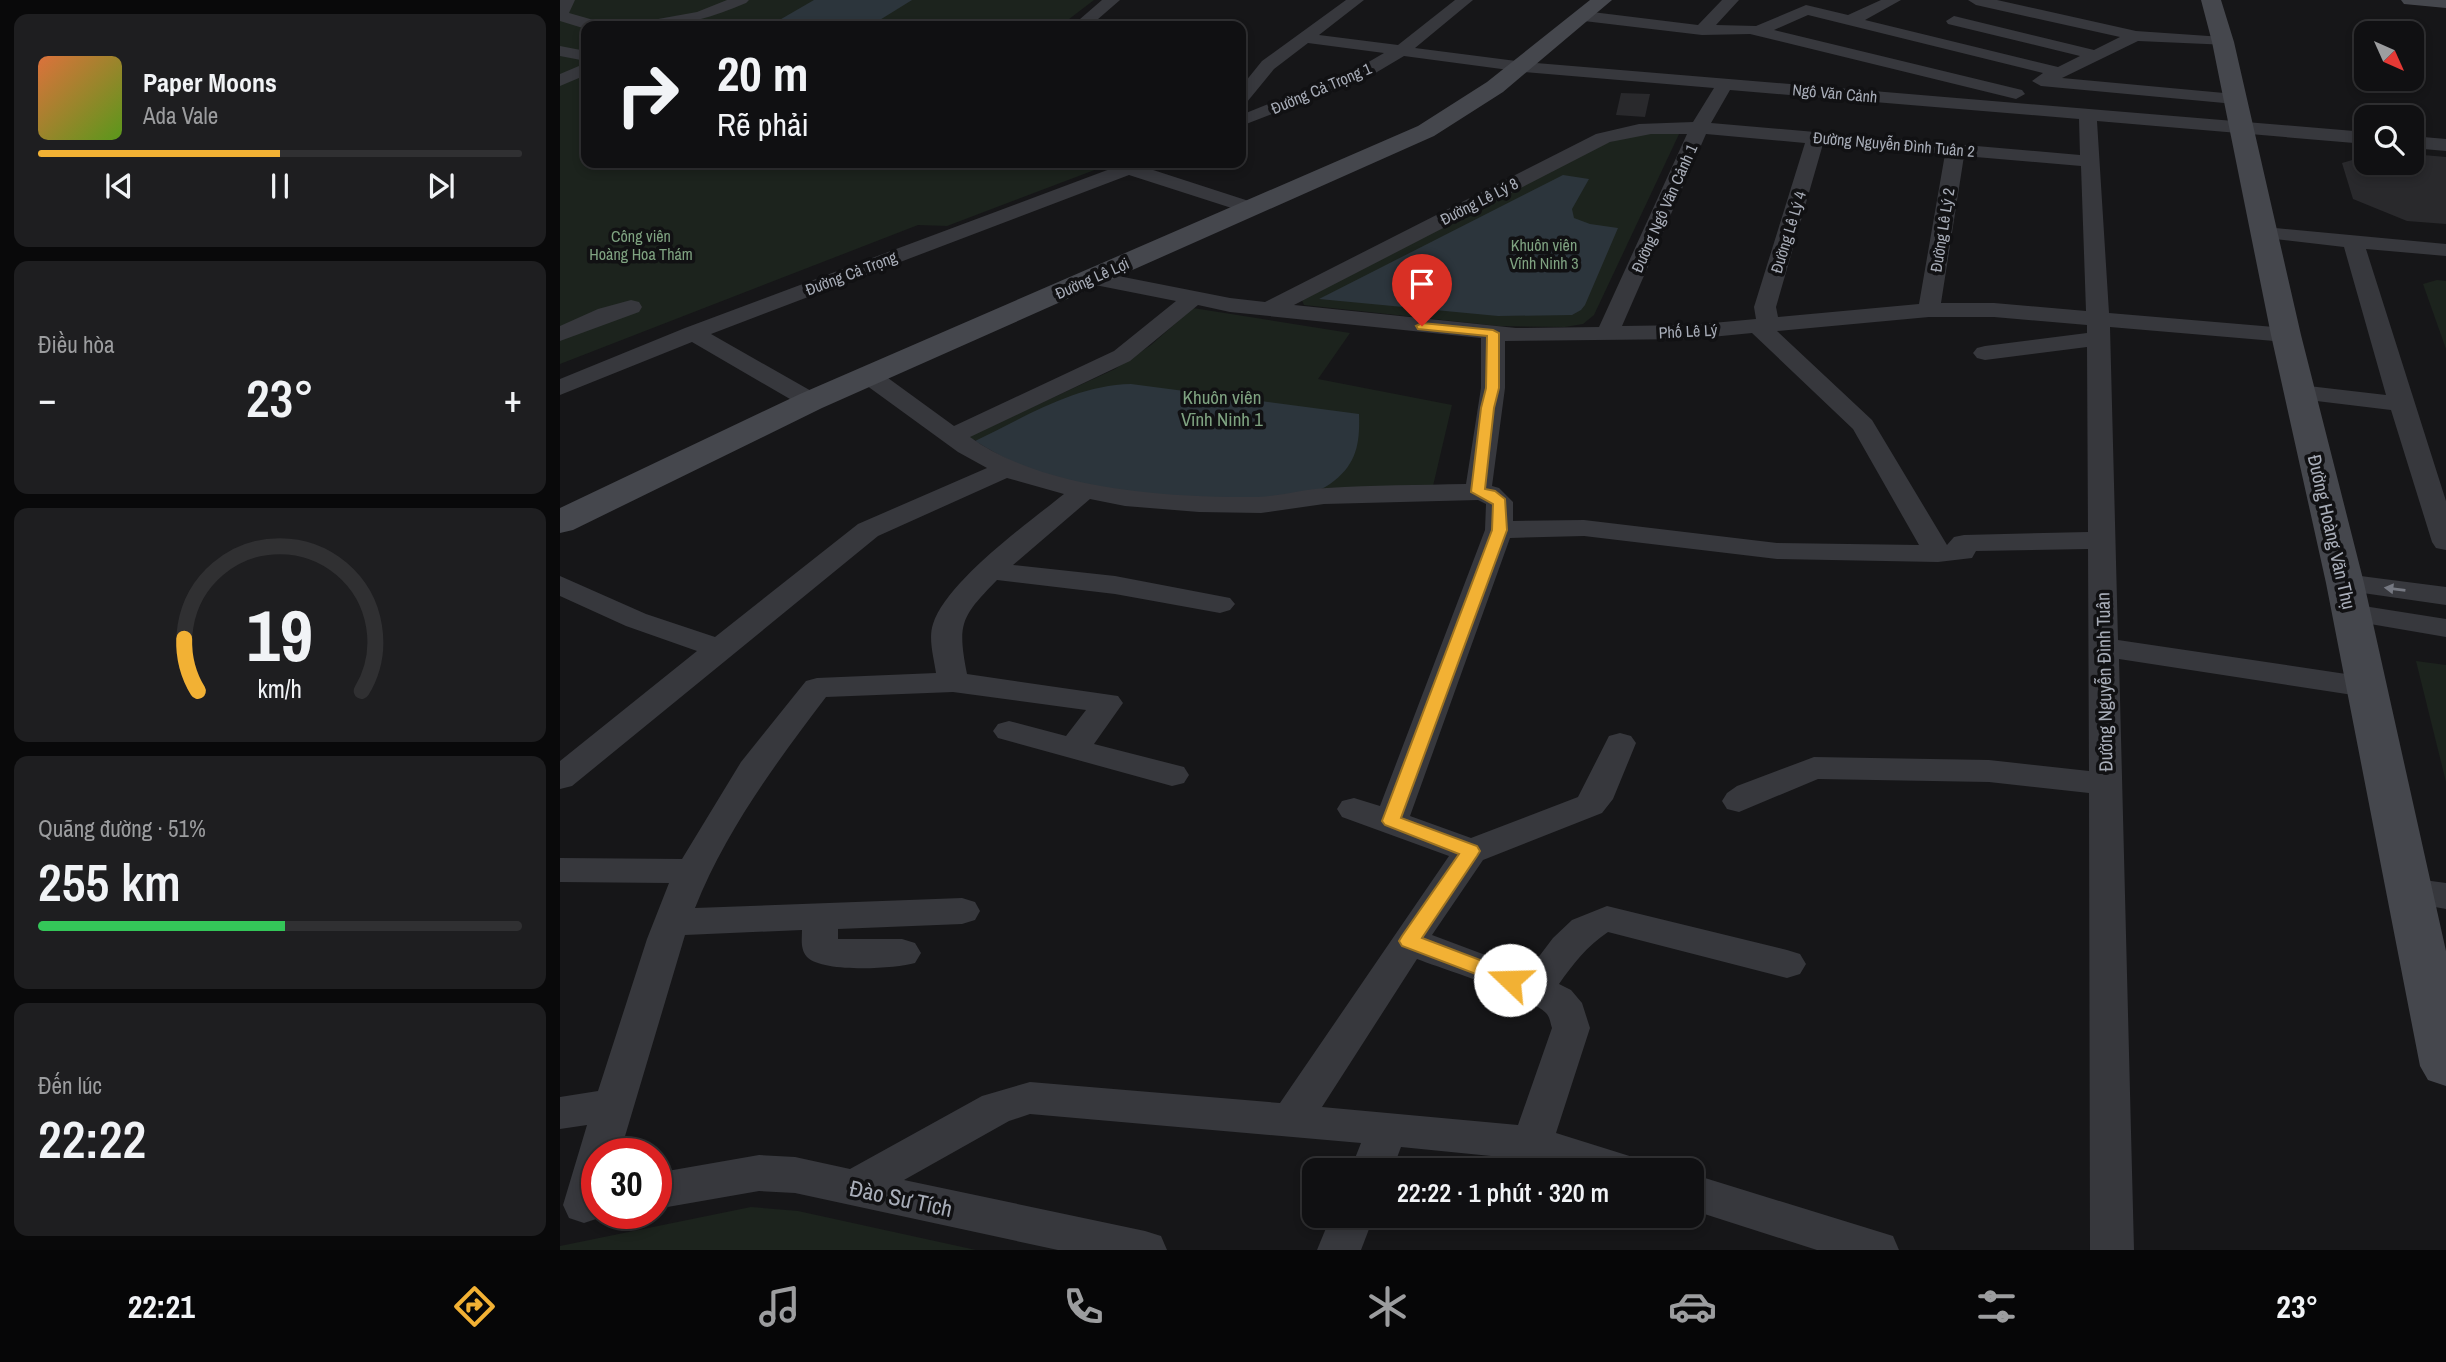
<!DOCTYPE html>
<html lang="vi">
<meta charset="utf-8">
<style>
body{margin:0;font-family:"Archivo Narrow",sans-serif;background:#1e1e20;color:#f1f3f6;height:100vh;display:flex;flex-direction:column;font-size:26px;white-space:nowrap}
*{box-sizing:border-box;margin:0}
p{font-size:23px;color:#9c9d9f}
.icon{flex:none;width:38px;height:38px;fill:none;stroke:currentColor;stroke-width:2;stroke-linecap:round;stroke-linejoin:round}
.map{position:relative;flex:1;overflow:hidden}
.details{display:flex;flex-direction:column;gap:14px;padding:14px;background:#09090a;width:560px}
.details>*{flex:none}
.hud{position:absolute;left:21px;top:21px;width:665px;height:147px;border-radius:14px;box-shadow:0 4px 10px #0003,0 0 0 2px #303032;background:#101012;color:#f1f3f6;overflow:hidden}
.needle{width:46px;rotate:135deg}
.buttons{position:absolute;left:1794px;top:21px;display:grid;gap:14px}
.buttons a{display:grid;place-items:center;width:70px;height:70px;border-radius:14px;background:#101012;box-shadow:0 4px 10px #0003,0 0 0 2px #303032;font-size:35px}
.speed{position:absolute;left:21px;top:1138px;display:flex;gap:14px;font-size:35px;font-weight:700;text-align:center}
.speed>*{display:grid;place-content:center;width:91px;height:91px;border-radius:50%;background:#101012;box-shadow:0 4px 10px #0003,0 0 0 2px #303032;line-height:1}
.speed .limit{border:10px solid #d22;background:#fff;color:#111}
.pin{position:absolute;display:grid;place-items:center;width:60px;height:60px;color:#fff;margin:-72px -30px;border-radius:50% 50% 50% 0;rotate:-45deg;box-shadow:0 0 7px #0007}
.pin .icon{rotate:45deg}
.me{position:absolute;width:77px;margin:-38px;rotate:291deg;stroke-linejoin:round;filter:drop-shadow(0 0 5px #0008)}
.turn{display:flex;align-items:center;gap:24px;height:147px;padding:0 21px;font-size:32px}
.turn .icon{width:91px;height:91px;stroke-width:2.5}
.turn b{display:block;font-size:49px;line-height:60px}
.big{font-size:52px;font-weight:600;line-height:1.1}
.details .widget{flex:1;display:flex;flex-direction:column;justify-content:center;gap:10px;min-width:0;padding:0 24px;border-radius:14px;background:#1e1e20}
.details .dial{align-items:center;gap:0}
.dial svg{height:182px;overflow:visible;fill:none;stroke:#303032;stroke-width:7;stroke-linecap:round;text-anchor:middle}
.dial text{fill:#f1f3f6;stroke:none}
.song{display:flex;align-items:center;gap:21px}
.cover{width:84px;height:84px;border-radius:10px;background:linear-gradient(135deg,hsl(20 70% 55%),hsl(90 70% 35%))}
.played{height:7px;border-radius:4px;background:linear-gradient(90deg,#f2b134 50%,#303032 50%)}
.keys{display:flex;justify-content:space-around;direction:ltr}
.heat{display:flex;justify-content:space-between;align-items:center;font-size:38px;direction:ltr}
.charge{height:10px;border-radius:5px;background:linear-gradient(90deg,#34c759 51%,#303032 0)}
.trip{position:absolute;left:742px;top:1158px;width:402px;height:70px;border-radius:14px;background:#101012;box-shadow:0 4px 10px #0003,0 0 0 2px #303032;font-weight:600;line-height:70px;text-align:center}
.tab-bar{display:flex;height:112px;justify-content:space-around;align-items:center;background:#060607;color:#9c9d9f}
.tab-bar .icon{width:49px;height:49px}
.tab-bar .current{color:#f2b134}
.tab-bar b{font-size:32px;color:#f1f3f6}
main{display:flex;flex:1;min-height:0}
.map>svg:first-child{display:block}
.green{fill:#1c231d}
.water{fill:#2c353c}
.building{fill:#29292c}
.lines{fill:none;stroke-linecap:round;stroke-linejoin:round}
.street{fill:#37383d;fill-rule:evenodd}
.secondary{fill:#45474d;fill-rule:evenodd}
.oneway{fill:#757881}
.route{fill:#f2b134;stroke:#9d7322;stroke-width:2}
.labels{text-anchor:middle;dominant-baseline:central;stroke-width:7;stroke-linejoin:round;paint-order:stroke}
.far-street-label{font-size:16px;fill:#a8adb8;stroke:#111113}
.far-park-label{font-size:16px;fill:#7fa381;stroke:#111113}
.park-label{font-size:19px;fill:#7fa381;stroke:#111113}
.street-label{font-size:19px;fill:#a8adb8;stroke:#111113}
.near-street-label{font-size:23px;fill:#a8adb8;stroke:#111113}
</style>
<main>
<section class="details">
<div class="widget">
<div class="song"><i class="cover"></i><div><b>Paper Moons</b><p>Ada Vale</p></div></div>
<div class="played"></div>
<div class="keys"><svg class="icon" aria-label="previous" viewBox="0 0 24 24"><path d="M18 5L8 12l10 7zM5 5v14"/></svg><svg class="icon" aria-label="pause" viewBox="0 0 24 24"><path d="M8 5v14M16 5v14"/></svg><svg class="icon" aria-label="next" viewBox="0 0 24 24"><path d="M6 5l10 7-10 7zM19 5v14"/></svg></div>
</div>
<div class="widget"><p>Điều hòa</p>
<div class="heat"><a>−</a><b class="big">23°</b><a>+</a></div>
</div>
<div class="widget dial"><svg viewBox="0 0 100 80">
<path d="M14 69A42 42 0 1 1 86 69"/>
<path d="M14 69A42 42 0 0 1 8 46" stroke="#f2b134"/>
<text x="50" y="56" font-size="32" font-weight="700">19</text>
<text x="50" y="72" font-size="11">km/h</text>
</svg></div>
<div class="widget"><p>Quãng đường · 51%</p><b class="big">255 km</b><div class="charge"></div></div>
<div class="widget"><p>Đến lúc</p><b class="big">22:22</b></div>
</section>
<div class="map">
<svg width="1886" height="1250" viewBox="0 0 1886 1250">
<rect width="100%" height="100%" fill="#161618"/>
<!-- green -->
<g class="green">
<path d="M 0,0 L 534,0 L 500,26 L 26,26 L 26,163 L 553,163 L 387,226 L 358,225 L 0,364 Z"/>
<path d="M 1120,132 L 1034,315 L 1023,324 L 1005,327 L 938,326 L 744,305 L 741,298 L 1041,145 L 1071,135 Z"/>
<path d="M 1877,280 L 1886,281 L 1886,349 L 1863,284 Z"/>
<path d="M 633,308 L 790,333 L 758,379 L 892,405 L 873,486 L 721,501 L 405,438 L 555,369 L 591,345 Z"/>
<path d="M 1856,661 L 1886,665 L 1886,782 Z"/>
<path d="M 191,1207 L 238,1211 L 416,1250 L 0,1250 L 0,1246 Z"/>
</g>
<!-- water -->
<g class="water">
<path d="M 254,0 L 352,0 L 310,26 L 216,22 Z"/>
<path d="M 1003,175 L 1029,179 L 1012,209 L 1014,218 L 1030,224 L 1058,228 L 1025,305 L 1021,310 L 1012,315 L 938,316 L 759,299 Z"/>
<path d="M 571,384 L 799,414 C 800,443 797,465 770,484 C 718,521 530,492 472,470 C 451,462 433,452 415,441 C 465,417 515,385 571,384 Z"/>
</g>
<!-- building -->
<g class="building">
<path d="M 1061,93 L 1090,94 L 1085,117 L 1056,115 Z"/>
<path d="M 1852,154 L 1886,157 L 1886,224 L 1847,221 L 1793,199 L 1782,163 L 1806,156 L 1806,163 L 1852,163 Z"/>
</g>
<g class="lines">
<!-- street -->
<g class="street">
<path d="M 0,0 L 15,0 L 9,13 L 44,23 L 46,26 L 26,26 L 26,29 L 0,21 Z"/>
<path d="M 167,0 L 189,0 L 186,3 C 150,18 118,28 79,26 L 87,21 L 137,12 Z"/>
<path d="M 542,0 L 560,0 L 530,26 L 512,26 Z"/>
<path d="M 786,0 L 804,0 L 759,35 L 838,45 L 895,0 L 913,0 L 855,48 L 964,62 L 1806,132 L 1806,144 L 1537,121 L 1549,313 L 1726,328 L 1734,330 L 1738,335 L 1734,340 L 1726,342 L 1550,327 L 1558,640 L 1806,677 L 1817,680 L 1822,687 L 1817,694 L 1806,697 L 1559,659 L 1574,1250 L 1530,1250 L 1529,793 L 1429,782 L 1258,779 L 1179,812 L 1167,809 L 1162,801 L 1167,793 L 1177,786 L 1254,757 L 1429,760 L 1529,771 L 1528,549 L 1416,551 L 1412,558 L 1378,562 L 1217,559 L 1024,536 L 950,538 L 850,816 L 911,838 L 1018,797 L 1049,736 L 1060,733 L 1071,736 L 1076,743 L 1053,799 L 1042,813 L 923,860 L 872,935 L 968,971 L 993,938 L 1012,920 L 1047,906 L 1227,950 L 1240,954 L 1246,964 L 1240,974 L 1227,978 L 1048,932 C 1027,946 1013,964 999,984 L 1011,990 L 1022,1003 L 1030,1028 L 996,1133 L 1079,1159 L 1085,1171 L 1007,1171 L 972,1160 L 841,1147 L 832,1171 L 790,1171 L 801,1143 L 470,1114 L 449,1121 L 344,1180 L 585,1231 L 601,1236 L 607,1250 L 498,1250 L 235,1193 L 199,1191 L 96,1209 L 96,1173 L 199,1155 L 235,1157 L 290,1169 L 422,1096 L 470,1082 L 720,1103 L 889,856 L 782,817 L 777,809 L 782,801 L 794,798 L 820,806 L 925,530 L 926,504 L 918,500 L 764,504 L 701,513 L 639,512 L 565,506 L 530,499 L 453,565 L 555,576 L 670,598 L 675,604 L 670,610 L 660,613 L 555,594 L 437,580 C 401,617 397,623 407,674 L 558,696 L 563,703 L 534,744 L 624,767 L 629,775 L 624,783 L 612,786 L 438,738 L 433,731 L 438,724 L 449,721 L 506,736 L 526,710 L 393,692 L 266,697 C 216,763 166,830 135,908 L 402,898 L 415,902 L 420,911 L 415,920 L 402,924 L 278,929 L 278,939 L 342,939 L 355,943 L 361,953 L 355,963 C 334,969 263,973 247,957 C 240,949 242,939 242,930 L 125,935 L 60,1153 L 37,1153 L 37,1213 L 42,1213 L 39,1218 L 24,1223 L 9,1218 L 3,1205 L 27,1125 L 0,1129 L 0,1097 L 38,1091 L 87,939 L 109,883 L 0,882 L 0,858 L 122,859 L 181,762 L 246,681 L 257,678 L 376,673 C 374,658 368,639 373,624 C 387,581 468,523 504,494 L 447,478 L 318,536 L 12,786 L 0,789 L 0,761 L 137,651 L 66,626 L 0,596 L 0,576 L 86,614 L 155,637 L 298,524 L 427,468 L 398,452 L 299,380 L 296,375 L 299,370 L 308,368 L 317,370 L 394,426 L 554,351 L 616,301 L 525,283 L 522,278 L 525,273 L 533,271 L 670,298 L 705,302 L 1036,134 L 1079,124 L 1133,122 L 1154,88 L 964,72 L 844,56 L 812,75 L 681,126 L 681,115 L 800,67 L 824,53 L 748,43 L 714,69 L 687,102 L 681,103 L 681,87 L 702,61 ZM 1170,90 L 1519,119 L 1520,155 L 1151,123 ZM 1091,134 L 1127,134 L 1039,327 L 956,328 L 734,305 L 1050,142 ZM 1146,134 L 1245,143 L 1194,307 L 1196,319 L 1131,325 L 1062,326 ZM 1263,144 L 1385,154 L 1359,304 L 1218,317 L 1216,307 ZM 1404,156 L 1521,166 L 1526,311 L 1434,303 L 1381,303 ZM 638,305 L 670,312 L 921,338 L 921,388 L 906,484 C 859,485 813,485 767,488 C 744,489 721,496 698,497 C 609,498 483,490 410,437 L 570,361 ZM 1369,317 L 1434,317 L 1527,325 L 1527,333 L 1425,346 L 1417,348 L 1413,353 L 1417,358 L 1425,360 L 1527,347 L 1528,532 L 1404,535 L 1394,537 L 1387,545 L 1312,420 L 1217,331 ZM 1192,333 L 1293,429 L 1359,545 L 1217,543 L 1024,520 L 953,521 L 953,502 L 939,488 L 932,486 L 945,388 L 945,341 L 1131,339 ZM 857,959 C 883,969 969,996 986,1013 C 990,1017 990,1022 992,1028 L 958,1125 L 762,1107 Z"/>
<path d="M 1162,0 L 1179,0 L 1156,25 L 1196,26 L 1246,5 L 1288,15 L 1321,0 L 1341,0 L 1305,20 L 1498,67 L 1520,56 L 1388,24 L 1386,21 L 1394,16 L 1534,50 L 1560,37 L 1416,5 L 1408,0 L 1437,0 L 1576,31 L 1663,37 L 1671,42 L 1669,45 L 1578,41 L 1502,78 L 1675,94 L 1684,99 L 1675,104 L 1481,86 L 1472,81 L 1483,73 L 1248,15 L 1214,30 L 1462,90 L 1465,94 L 1456,99 L 1190,34 L 1142,35 L 1024,21 L 1016,16 L 1024,11 L 1138,25 Z"/>
<path d="M 245,19 L 251,21 L 251,26 L 219,26 L 221,23 Z"/>
<path d="M 0,46 L 26,51 L 26,61 L 0,56 Z"/>
<path d="M 26,63 L 26,75 L 0,86 L 0,74 Z"/>
<path d="M 1852,136 L 1886,139 L 1886,151 L 1852,148 Z"/>
<path d="M 566,163 L 592,163 L 587,168 L 698,204 L 701,208 L 698,212 L 684,212 L 569,175 L 151,334 L 260,396 L 263,401 L 260,406 L 251,408 L 242,406 L 132,342 L 0,395 L 0,379 L 125,328 Z"/>
<path d="M 1705,227 L 1886,244 L 1886,256 L 1806,249 L 1886,501 L 1886,550 L 1876,548 L 1872,542 L 1831,410 L 1740,399 L 1731,397 L 1728,392 L 1731,387 L 1740,385 L 1826,395 L 1784,247 L 1698,237 L 1695,233 L 1698,229 Z"/>
<path d="M 71,300 L 79,302 L 82,307 L 79,312 L 0,341 L 0,326 L 38,309 Z"/>
<path d="M 1785,574 L 1886,587 L 1886,605 L 1775,589 L 1771,583 L 1775,577 Z"/>
<path d="M 1791,604 L 1886,619 L 1886,637 L 1781,619 L 1776,613 L 1781,607 Z"/>
<path d="M 1849,878 L 1886,883 L 1886,909 L 1836,900 L 1831,891 L 1836,882 Z"/>
<path d="M 1132,1174 L 1333,1236 L 1339,1250 L 1257,1250 L 1132,1210 Z"/>
<path d="M 771,1216 L 814,1216 L 801,1250 L 757,1250 Z"/>
</g>
<!-- secondary -->
<g class="secondary">
<path d="M 1030,0 L 1052,0 L 943,92 L 874,136 L 262,408 L 13,530 L 0,533 L 0,508 L 240,394 L 858,126 L 927,82 Z"/>
<path d="M 1641,0 L 1661,0 L 1674,42 L 1741,335 L 1804,583 L 1886,951 L 1886,1086 L 1868,1080 L 1860,1066 L 1766,583 L 1711,335 L 1652,42 Z"/>
<path d="M 1841,0 L 1886,0 L 1886,8 L 1844,4 Z"/>
</g>
</g>
<!-- one-way arrows -->
<defs><path id="oneway-solid" d="M-6-.8H1V-3.2L6.5 0L1 3.2V.8H-6Z" transform="scale(1.75)"/></defs>
<use class="oneway" href="#oneway-solid" transform="translate(1835 589) rotate(-173)"/>
<!-- route -->
<path class="route" d="M 862,323 L 933,330 L 939,333 L 939,388 L 934,408 L 925,489 L 935,491 L 945,499 L 947,530 L 841,818 L 917,846 L 920,851 L 917,856 L 862,938 L 957,974 L 960,980 L 957,985 L 950,987 L 842,946 L 839,941 L 842,936 L 899,854 L 825,825 L 822,821 L 932,530 L 933,504 L 911,492 L 921,408 L 926,388 L 927,336 L 858,329 L 856,326 Z"/>
<g class="labels">
<!-- far-street labels -->
<g class="far-street-label">
<text transform="translate(761 88) rotate(-23)">Đường Cả Trọng 1</text>
<text transform="translate(1275 93) rotate(5)">Ngô Văn Cảnh</text>
<text transform="translate(1334 144) rotate(5)">Đường Nguyễn Đình Tuân 2</text>
<text transform="translate(919 201) rotate(-27)">Đường Lê Lý 8</text>
<text transform="translate(1104 208) rotate(-66)">Đường Ngô Văn Cảnh 1</text>
<text transform="translate(1382 230) rotate(-81)">Đường Lê Lý 2</text>
<text transform="translate(1228 232) rotate(-73)">Đường Lê Lý 4</text>
<text transform="translate(291 273) rotate(-21)">Đường Cả Trọng</text>
<text transform="translate(532 278) rotate(-24)">Đường Lê Lợi</text>
<text transform="translate(1128 331) rotate(-3)">Phố Lê Lý</text>
</g>
<!-- far-park labels -->
<g class="far-park-label">
<text x="81" y="236">Công viên<tspan x="81" dy="18">Hoàng Hoa Thám</tspan></text>
<text x="984" y="245">Khuôn viên<tspan x="984" dy="18">Vĩnh Ninh 3</tspan></text>
</g>
<!-- park labels -->
<g class="park-label">
<text x="662" y="397">Khuôn viên<tspan x="662" dy="22">Vĩnh Ninh 1</tspan></text>
</g>
<!-- street labels -->
<g class="street-label">
<text transform="translate(1772 532) rotate(77)">Đường Hoàng Văn Thụ</text>
<text transform="translate(1544 682) rotate(-91)">Đường Nguyễn Đình Tuân</text>
</g>
<!-- near-street labels -->
<g class="near-street-label">
<text transform="translate(341 1198) rotate(12)">Đào Sư Tích</text>
</g>
</g>
</svg>
<div class="buttons">
<a><svg class="needle" viewBox="-14 -14 28 28"><path d="M0-13l5 13h-10z" fill="#e53935"/><path d="M0 13l5-13h-10z" fill="#9c9d9f"/></svg></a>
<a><svg class="icon" aria-label="search" viewBox="0 0 24 24"><circle cx="10" cy="10" r="6"/><path d="M15 15l6 6"/></svg></a>
</div>
<div class="speed"><div class="limit">30</div></div>
<div class="pin" style="left:862px;top:326px;background:#d93025"><svg class="icon" aria-label="arrive" viewBox="0 0 24 24"><path d="M6 21V4h12l-3 4 3 4H6"/></svg></div>
<svg class="me" style="left:950px;top:980px" viewBox="-20 -20 40 40"><circle r="19" fill="#fff"/><path d="M0-13L10 11 0 6-10 11z" fill="#f2b134"/></svg>
<div class="trip">22:22 · 1 phút · 320 m</div>
<div class="hud">
<div class="turn"><svg class="icon" aria-label="right" viewBox="0 0 24 24"><path d="M7 20v-9h11M14 6l5 5-5 5"/></svg><div><b>20 m</b>Rẽ phải</div></div>
</div>
</div>
</main>
<nav class="tab-bar">
<b>22:21</b>
<svg class="icon current" aria-label="directions" viewBox="0 0 24 24"><path d="M12 3l9 9-9 9-9-9zM9 14v-3h6M13 9l2 2-2 2"/></svg>
<svg class="icon" aria-label="music" viewBox="0 0 24 24"><path d="M9 18V5l10-2v13"/><circle cx="6" cy="18" r="3"/><circle cx="16" cy="16" r="3"/></svg>
<svg class="icon" aria-label="phone" viewBox="0 0 24 24"><path d="M5 4h4l2 5-3 2q2 4 5 5l2-3 5 2v4C11 20 4 13 5 4z"/></svg>
<svg class="icon" aria-label="climate" viewBox="0 0 24 24"><path d="M12 3v18M4 7l16 10M4 17L20 7"/></svg>
<svg class="icon" aria-label="car" viewBox="0 0 24 24"><path d="M5 17H2v-5l4-1 3-4h7l3 4 3 1v5h-3M9 17h6M6 11h13"/><circle cx="7" cy="17" r="2"/><circle cx="17" cy="17" r="2"/></svg>
<svg class="icon" aria-label="filters" viewBox="0 0 24 24"><path d="M4 7h16M4 17h16"/><circle cx="9" cy="7" r="2"/><circle cx="15" cy="17" r="2"/></svg>
<b>23°</b>
</nav>
